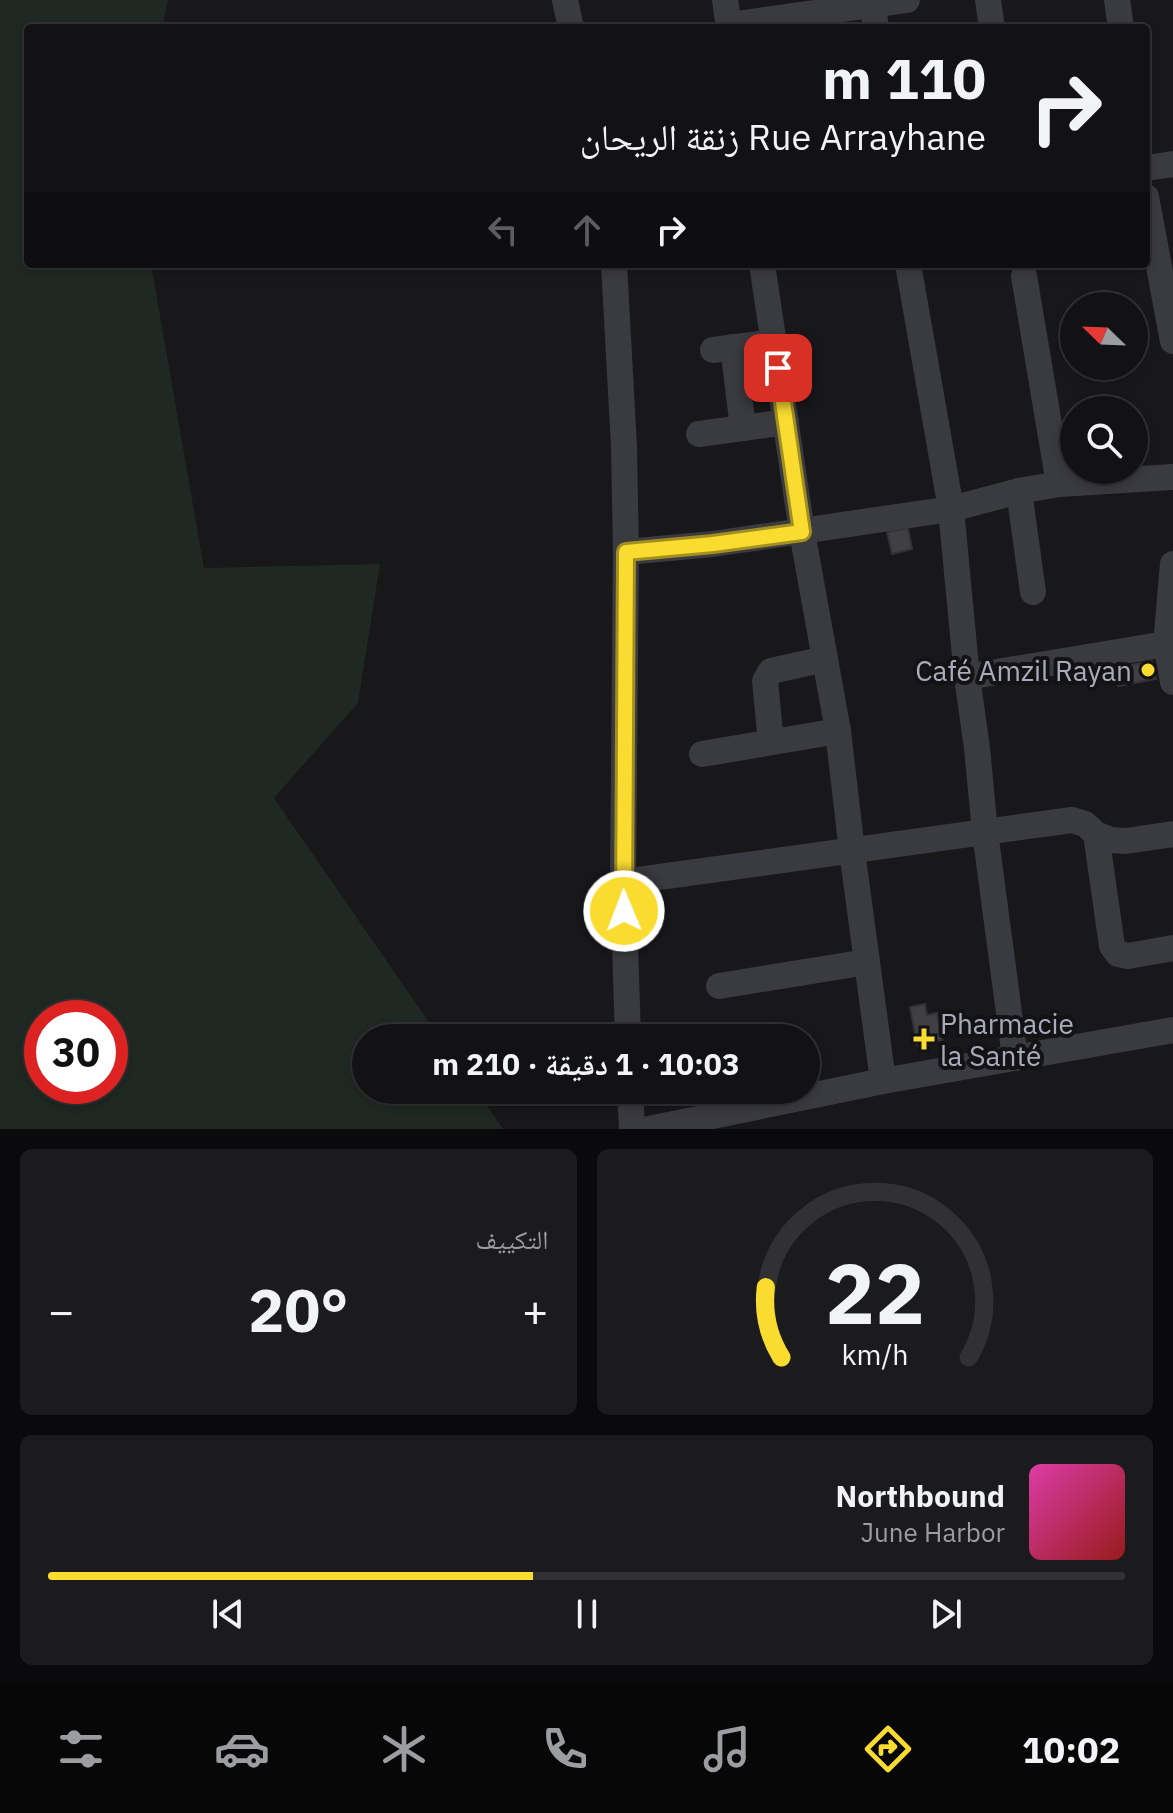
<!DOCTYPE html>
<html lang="ar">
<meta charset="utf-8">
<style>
body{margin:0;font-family:"IBM Plex Sans","Noto Naskh Arabic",sans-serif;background:#1b1a1d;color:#f1f3f6;direction:rtl;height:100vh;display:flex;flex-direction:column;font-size:30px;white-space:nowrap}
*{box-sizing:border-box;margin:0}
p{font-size:26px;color:#9c9da0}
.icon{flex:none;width:44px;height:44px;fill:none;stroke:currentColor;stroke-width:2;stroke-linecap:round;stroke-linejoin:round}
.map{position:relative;height:1129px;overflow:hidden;direction:ltr}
.drawer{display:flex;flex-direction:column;gap:20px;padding:20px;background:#0a090b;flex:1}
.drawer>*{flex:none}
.hud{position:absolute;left:24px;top:24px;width:1126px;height:244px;border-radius:8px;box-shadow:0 4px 12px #0003,0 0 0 2px #313134;direction:rtl;background:#121114;color:#f1f3f6;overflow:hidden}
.needle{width:52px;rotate:293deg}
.tools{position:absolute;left:1060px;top:292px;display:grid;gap:16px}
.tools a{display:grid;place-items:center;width:88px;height:88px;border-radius:50%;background:#121114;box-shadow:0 4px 12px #0003,0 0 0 2px #313134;font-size:40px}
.speed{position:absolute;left:24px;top:1000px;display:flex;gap:16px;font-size:40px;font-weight:700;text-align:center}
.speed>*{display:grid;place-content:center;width:104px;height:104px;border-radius:50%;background:#121114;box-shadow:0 4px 12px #0003,0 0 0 2px #313134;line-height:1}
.speed .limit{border:12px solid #d22;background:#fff;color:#111}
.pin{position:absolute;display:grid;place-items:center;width:68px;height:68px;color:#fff;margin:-34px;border-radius:16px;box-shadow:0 4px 12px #0006}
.me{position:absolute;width:88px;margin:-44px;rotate:359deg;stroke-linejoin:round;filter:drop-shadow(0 0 6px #0008)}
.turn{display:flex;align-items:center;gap:28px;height:168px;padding:0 32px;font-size:36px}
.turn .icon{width:104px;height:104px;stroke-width:2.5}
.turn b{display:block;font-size:56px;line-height:68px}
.lanes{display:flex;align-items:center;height:76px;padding:0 32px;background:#0003;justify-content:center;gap:40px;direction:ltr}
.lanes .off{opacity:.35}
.big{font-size:60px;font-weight:700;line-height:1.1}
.drawer .widget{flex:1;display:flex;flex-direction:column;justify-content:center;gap:12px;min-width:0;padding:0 28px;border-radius:12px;background:#1b1a1d}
.drawer .dial{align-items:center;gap:0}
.dial svg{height:208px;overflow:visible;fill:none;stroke:#313134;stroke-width:7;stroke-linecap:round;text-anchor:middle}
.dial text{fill:#f1f3f6;stroke:none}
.song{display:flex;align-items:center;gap:24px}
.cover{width:96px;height:96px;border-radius:12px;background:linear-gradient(135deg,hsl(320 70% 55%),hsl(0 70% 35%))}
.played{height:8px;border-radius:4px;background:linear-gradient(90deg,#f9dc2f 45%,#313134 45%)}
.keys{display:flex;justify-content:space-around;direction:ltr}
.heat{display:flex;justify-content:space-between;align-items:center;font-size:44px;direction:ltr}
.drawer .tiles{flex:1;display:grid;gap:20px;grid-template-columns:1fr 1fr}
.widget:last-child{grid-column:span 2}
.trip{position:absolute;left:352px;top:1024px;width:468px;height:80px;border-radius:40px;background:#121114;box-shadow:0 4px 12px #0003,0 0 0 2px #313134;font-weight:700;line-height:80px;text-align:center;direction:rtl}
.tab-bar{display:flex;height:128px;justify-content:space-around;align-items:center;background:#070708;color:#9c9da0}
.tab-bar .icon{width:56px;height:56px}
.tab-bar .current{color:#f9dc2f}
.tab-bar b{font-size:36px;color:#f1f3f6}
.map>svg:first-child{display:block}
.green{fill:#1f2822;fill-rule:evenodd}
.building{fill:#3f3f44;stroke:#323136;stroke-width:2}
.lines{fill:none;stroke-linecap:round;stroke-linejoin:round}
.street{stroke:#3a3a41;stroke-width:26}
.route-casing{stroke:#a28f1f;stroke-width:20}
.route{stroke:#f9dc2f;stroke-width:14}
.poi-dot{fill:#f9dc2f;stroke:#131215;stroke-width:3}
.labels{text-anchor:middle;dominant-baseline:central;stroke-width:8;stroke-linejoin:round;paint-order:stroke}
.poi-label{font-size:28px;fill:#a9abba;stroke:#131215;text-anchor:end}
</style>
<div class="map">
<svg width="1173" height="1129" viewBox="0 0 1173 1129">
<rect width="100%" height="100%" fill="#18171a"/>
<!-- green -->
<path class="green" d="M 0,0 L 168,0 L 162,28 L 28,28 L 28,264 L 151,264 L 204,568 L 380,564 L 358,703 L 274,798 L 440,1038 L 366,1038 L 366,1090 L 476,1090 L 503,1129 L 0,1129 ZM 42,1018 L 110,1018 L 110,1086 L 42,1086 Z"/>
<!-- building -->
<g class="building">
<path d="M 908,528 L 912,549 L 892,554 L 887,532 Z"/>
<path d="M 1152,661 L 1156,679 L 1118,686 L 1115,668 Z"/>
<path d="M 925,1004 L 927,1015 L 937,1013 L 942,1040 L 917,1045 L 910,1007 Z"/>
</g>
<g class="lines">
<!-- street -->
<g class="street">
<path d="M 565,0 L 571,28"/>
<path d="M 725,0 L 729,28"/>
<path d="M 872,0 L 876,28"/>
<path d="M 988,0 L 992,28"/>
<path d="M 1117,0 L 1121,28"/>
<path d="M 729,25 L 907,0"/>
<path d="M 1146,168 L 1173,164"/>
<path d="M 1146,197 L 1173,341"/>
<path d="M 614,264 L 624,447 L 626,552 L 623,882 L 628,1038"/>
<path d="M 762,264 L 802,532 L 838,731 L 852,851 L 883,1081"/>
<path d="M 908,264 L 951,509 L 967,677 L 977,748 L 985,832 L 1015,1058"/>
<path d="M 1024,276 L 1059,484"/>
<path d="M 733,347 L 743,428"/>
<path d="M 713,350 L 774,342"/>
<path d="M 699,434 L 786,422"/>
<path d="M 1019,491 L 1033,592"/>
<path d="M 626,552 L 713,544 L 951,509 L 1019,491 L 1059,484 L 1173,477"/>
<path d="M 1173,564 L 1166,644 L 1173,682"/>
<path d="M 967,677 L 1166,644"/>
<path d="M 771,742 L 765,681 L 771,671 L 825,659"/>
<path d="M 702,754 L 838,731"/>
<path d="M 1096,834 L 1112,946 L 1118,954 L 1128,956 L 1173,948"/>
<path d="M 623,882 L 1072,820 L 1085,824 L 1096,834 L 1110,840 L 1126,841 L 1173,834"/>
<path d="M 719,986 L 867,962"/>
<path d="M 630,1090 L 632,1129"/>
<path d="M 649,1129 L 883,1081 L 1173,1030"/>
</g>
</g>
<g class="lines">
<defs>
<path id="route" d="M 624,911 L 626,552 L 713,544 L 802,532 L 778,368"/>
</defs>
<!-- route casing -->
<use href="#route" class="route-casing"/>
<!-- route -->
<use href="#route" class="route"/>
</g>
<!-- markers -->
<g class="poi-dot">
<circle cx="1148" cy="670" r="8"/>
<path d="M920 1027h8v8h8v8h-8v8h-8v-8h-8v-8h8z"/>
</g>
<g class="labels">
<!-- poi labels -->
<g class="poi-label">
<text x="1132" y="670">Café Amzil Rayan</text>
<text x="940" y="1023" text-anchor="start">Pharmacie<tspan x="940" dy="32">la Santé</tspan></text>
</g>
</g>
</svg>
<div class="tools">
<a><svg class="needle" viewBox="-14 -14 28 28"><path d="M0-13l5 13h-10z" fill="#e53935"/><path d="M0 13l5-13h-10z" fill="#9c9da0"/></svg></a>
<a><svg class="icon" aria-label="search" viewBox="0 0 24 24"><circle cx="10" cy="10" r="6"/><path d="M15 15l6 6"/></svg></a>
</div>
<div class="speed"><div class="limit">30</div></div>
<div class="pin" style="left:778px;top:368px;background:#d93025"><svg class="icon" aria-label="arrive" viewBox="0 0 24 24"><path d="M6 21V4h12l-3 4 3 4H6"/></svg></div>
<svg class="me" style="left:624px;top:911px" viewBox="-20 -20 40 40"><circle r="17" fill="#f9dc2f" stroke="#fff" stroke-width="3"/><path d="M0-11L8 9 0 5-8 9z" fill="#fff"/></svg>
<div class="trip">10:03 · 1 دقيقة · 210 m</div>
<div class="hud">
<div class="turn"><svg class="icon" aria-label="right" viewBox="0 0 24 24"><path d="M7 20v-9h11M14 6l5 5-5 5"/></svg><div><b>110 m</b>Rue Arrayhane زنقة الريحان</div></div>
<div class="lanes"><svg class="icon off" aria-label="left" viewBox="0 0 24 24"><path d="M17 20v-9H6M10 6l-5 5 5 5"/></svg><svg class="icon off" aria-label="ahead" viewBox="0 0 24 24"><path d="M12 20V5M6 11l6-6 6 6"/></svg><svg class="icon" aria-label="right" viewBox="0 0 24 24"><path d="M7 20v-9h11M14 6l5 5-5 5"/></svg></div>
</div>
</div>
<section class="drawer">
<div class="tiles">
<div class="widget dial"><svg viewBox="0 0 100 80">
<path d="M14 69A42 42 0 1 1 86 69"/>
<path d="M14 69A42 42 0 0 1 8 42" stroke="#f9dc2f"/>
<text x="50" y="56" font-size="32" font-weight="700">22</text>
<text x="50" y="72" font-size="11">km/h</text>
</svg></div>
<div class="widget"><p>التكييف</p>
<div class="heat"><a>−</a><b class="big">20°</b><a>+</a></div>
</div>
<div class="widget">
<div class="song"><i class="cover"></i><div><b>Northbound</b><p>June Harbor</p></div></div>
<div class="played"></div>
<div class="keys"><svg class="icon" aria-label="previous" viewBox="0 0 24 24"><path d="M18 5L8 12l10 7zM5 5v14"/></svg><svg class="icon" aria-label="pause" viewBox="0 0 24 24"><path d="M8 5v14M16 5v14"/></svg><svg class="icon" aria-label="next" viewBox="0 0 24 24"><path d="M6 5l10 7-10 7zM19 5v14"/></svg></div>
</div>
</div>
</section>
<nav class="tab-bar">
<b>10:02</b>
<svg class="icon current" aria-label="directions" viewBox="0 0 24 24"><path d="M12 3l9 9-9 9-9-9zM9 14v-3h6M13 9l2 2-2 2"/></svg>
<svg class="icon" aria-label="music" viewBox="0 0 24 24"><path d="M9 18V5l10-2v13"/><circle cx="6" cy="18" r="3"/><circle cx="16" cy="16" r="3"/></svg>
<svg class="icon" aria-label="phone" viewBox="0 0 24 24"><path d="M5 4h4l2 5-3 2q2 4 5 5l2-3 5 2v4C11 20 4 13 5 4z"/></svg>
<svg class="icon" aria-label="climate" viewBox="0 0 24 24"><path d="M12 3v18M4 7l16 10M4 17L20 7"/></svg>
<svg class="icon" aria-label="car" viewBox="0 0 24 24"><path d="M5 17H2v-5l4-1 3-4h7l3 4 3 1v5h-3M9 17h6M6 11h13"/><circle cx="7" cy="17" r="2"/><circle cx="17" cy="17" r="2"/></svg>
<svg class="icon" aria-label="filters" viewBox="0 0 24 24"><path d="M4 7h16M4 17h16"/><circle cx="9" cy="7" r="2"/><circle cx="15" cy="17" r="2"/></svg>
</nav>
